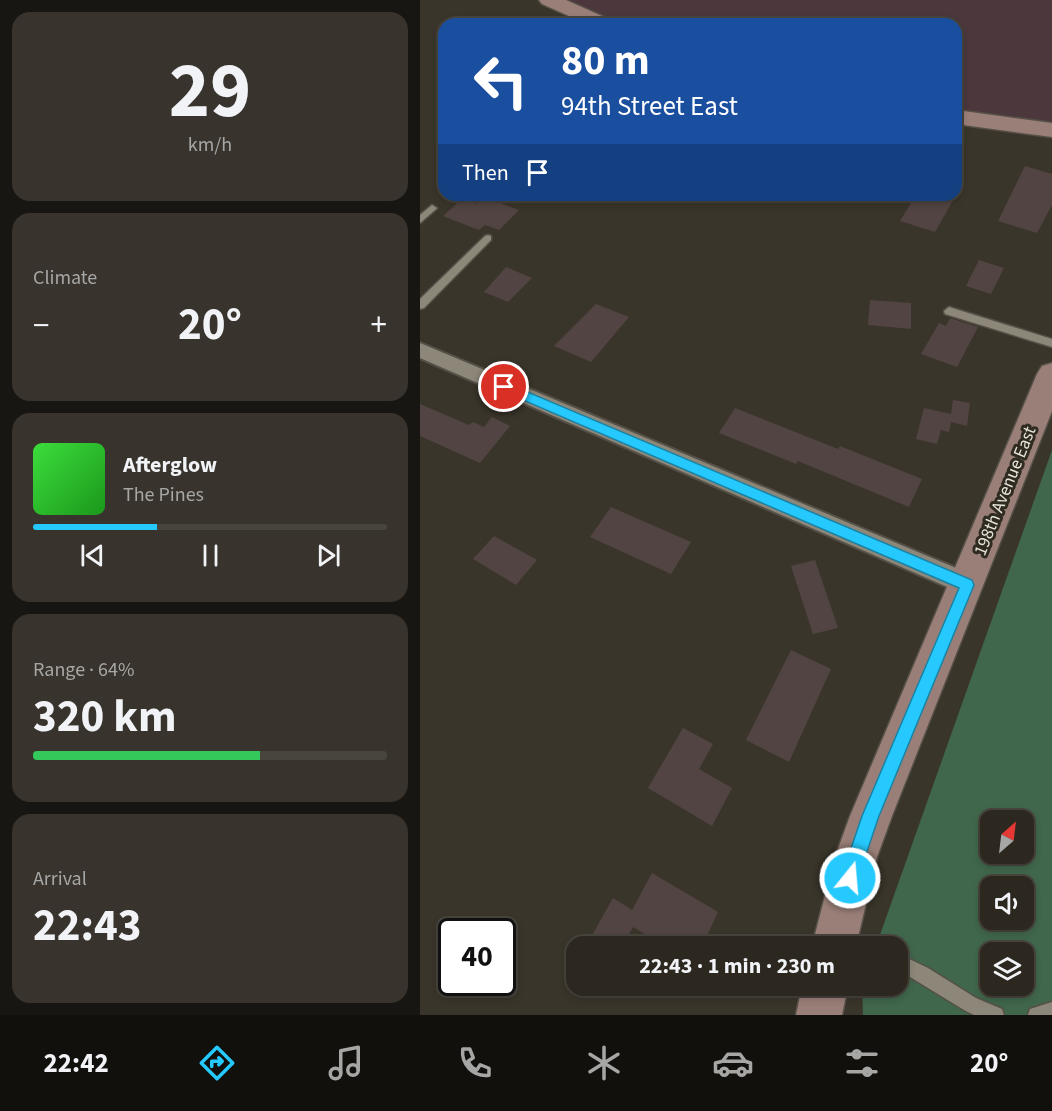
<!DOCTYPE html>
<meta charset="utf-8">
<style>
body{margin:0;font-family:"Source Sans 3",sans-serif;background:#38342d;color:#f1f3f6;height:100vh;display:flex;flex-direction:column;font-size:22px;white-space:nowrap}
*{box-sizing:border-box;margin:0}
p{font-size:20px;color:#a6a6a5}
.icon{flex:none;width:33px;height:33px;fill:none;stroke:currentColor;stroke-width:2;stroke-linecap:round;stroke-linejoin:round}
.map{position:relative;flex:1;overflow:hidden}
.details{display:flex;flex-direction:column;gap:12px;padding:12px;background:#181612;width:420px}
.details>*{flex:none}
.hud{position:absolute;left:18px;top:18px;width:524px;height:183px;border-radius:18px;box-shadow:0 3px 9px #0003,0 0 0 2px #48443e;background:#1a4fa0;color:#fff;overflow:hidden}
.needle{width:39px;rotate:28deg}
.fabs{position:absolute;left:560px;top:810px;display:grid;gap:12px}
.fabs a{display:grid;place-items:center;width:54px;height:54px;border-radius:12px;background:#2c2820;box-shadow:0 3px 9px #0003,0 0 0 2px #48443e;font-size:30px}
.speed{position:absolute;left:18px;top:918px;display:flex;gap:12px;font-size:30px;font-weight:700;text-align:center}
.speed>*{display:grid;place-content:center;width:78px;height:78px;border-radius:50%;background:#2c2820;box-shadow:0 3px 9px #0003,0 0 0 2px #48443e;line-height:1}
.speed .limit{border:3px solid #111;border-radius:9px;background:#fff;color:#111}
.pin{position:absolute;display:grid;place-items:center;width:51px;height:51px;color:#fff;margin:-26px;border:3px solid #fff;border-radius:50%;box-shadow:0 2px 6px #0007}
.me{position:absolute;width:66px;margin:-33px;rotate:17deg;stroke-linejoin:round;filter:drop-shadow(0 0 4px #0008)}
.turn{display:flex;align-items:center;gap:21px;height:126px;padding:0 24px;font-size:27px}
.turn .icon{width:78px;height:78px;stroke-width:2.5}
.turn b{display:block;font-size:42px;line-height:51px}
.then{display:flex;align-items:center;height:57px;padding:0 24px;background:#0003;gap:12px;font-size:22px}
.big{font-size:45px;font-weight:700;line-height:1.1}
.details .widget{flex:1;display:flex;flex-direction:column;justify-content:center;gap:9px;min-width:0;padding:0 21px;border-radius:18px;background:#38342d}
.details .dial{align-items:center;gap:0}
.dial b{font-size:78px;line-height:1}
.song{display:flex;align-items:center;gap:18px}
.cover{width:72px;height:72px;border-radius:9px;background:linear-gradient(135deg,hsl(120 70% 55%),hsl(120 70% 35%))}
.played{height:6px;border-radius:3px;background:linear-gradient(90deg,#25c9fe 35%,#48443e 35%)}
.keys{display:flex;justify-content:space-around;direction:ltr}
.heat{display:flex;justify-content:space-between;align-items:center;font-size:33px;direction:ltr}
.charge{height:9px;border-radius:4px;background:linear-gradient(90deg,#34c759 64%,#48443e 0)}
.trip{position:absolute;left:146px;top:936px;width:342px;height:60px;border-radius:18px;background:#2c2820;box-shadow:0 3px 9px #0003,0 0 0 2px #48443e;font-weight:700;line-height:60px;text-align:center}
.tabs{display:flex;height:96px;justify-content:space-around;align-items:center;background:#12100d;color:#a6a6a5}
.tabs .icon{width:42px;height:42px}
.tabs .on{color:#25c9fe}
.tabs b{font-size:27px;color:#f1f3f6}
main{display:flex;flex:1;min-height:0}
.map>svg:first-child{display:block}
.commercial{fill:#4b373c}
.green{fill:#40664b;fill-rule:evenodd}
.building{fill:#524442}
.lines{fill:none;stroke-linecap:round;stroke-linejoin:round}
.lane-casing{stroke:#555047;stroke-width:3}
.street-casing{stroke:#555047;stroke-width:4}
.secondary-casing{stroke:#555047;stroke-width:3}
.lane{fill:#8d877a;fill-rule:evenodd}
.street{fill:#8d877a;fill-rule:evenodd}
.secondary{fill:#9a7f78;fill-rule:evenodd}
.route{fill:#25c9fe;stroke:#1883a5;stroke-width:1.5}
.labels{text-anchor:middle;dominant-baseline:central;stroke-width:6;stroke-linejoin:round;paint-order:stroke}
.street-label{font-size:18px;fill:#e8e5dd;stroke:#302b20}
</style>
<main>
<section class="details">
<div class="widget dial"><b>29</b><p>km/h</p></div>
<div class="widget"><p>Climate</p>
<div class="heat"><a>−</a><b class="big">20°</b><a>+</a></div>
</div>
<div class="widget">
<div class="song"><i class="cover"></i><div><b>Afterglow</b><p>The Pines</p></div></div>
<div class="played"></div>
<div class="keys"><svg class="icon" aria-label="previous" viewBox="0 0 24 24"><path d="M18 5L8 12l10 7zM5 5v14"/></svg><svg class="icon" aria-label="pause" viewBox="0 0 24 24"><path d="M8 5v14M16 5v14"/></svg><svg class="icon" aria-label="next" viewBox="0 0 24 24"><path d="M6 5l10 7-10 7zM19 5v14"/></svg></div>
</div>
<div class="widget"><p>Range · 64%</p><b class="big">320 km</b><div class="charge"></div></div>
<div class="widget"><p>Arrival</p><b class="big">22:43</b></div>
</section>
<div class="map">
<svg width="632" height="1015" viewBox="0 0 632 1015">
<rect width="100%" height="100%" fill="#3a352a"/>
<!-- commercial -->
<path class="commercial" d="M 134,0 L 632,0 L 632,129 L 536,116 L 536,24 L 185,24 Z"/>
<!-- green -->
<path class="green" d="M 632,450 L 632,1015 L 443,1015 L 442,986 L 477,986 L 477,946 L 456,946 ZM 570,820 L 603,820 L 603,854 L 570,854 ZM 570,886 L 603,886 L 603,920 L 570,920 ZM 570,952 L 603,952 L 603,986 L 570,986 Z"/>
<!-- building -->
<g class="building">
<path d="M 605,166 L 632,174 L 632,205 L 617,233 L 578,221 Z"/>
<path d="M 496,195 L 536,195 L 515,232 L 480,221 Z"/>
<path d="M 64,197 L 99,210 L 79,230 L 65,225 L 59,230 L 23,216 L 43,198 L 57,204 Z"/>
<path d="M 559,260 L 584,268 L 571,294 L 546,286 Z"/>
<path d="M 86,267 L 112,278 L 88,302 L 64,292 Z"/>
<path d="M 450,300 L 491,303 L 491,329 L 448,325 Z"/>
<path d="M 176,304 L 209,317 L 171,362 L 134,346 Z"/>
<path d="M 530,318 L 558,327 L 537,367 L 501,354 L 519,323 L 526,326 Z"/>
<path d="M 533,400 L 550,403 L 547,426 L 531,422 L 529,432 L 521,430 L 517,444 L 496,439 L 504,408 L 531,414 Z"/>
<path d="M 0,404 L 49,425 L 53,422 L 64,427 L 72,417 L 90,426 L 60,463 L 0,436 Z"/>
<path d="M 315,408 L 418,449 L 420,446 L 502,479 L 489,507 L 378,461 L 376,464 L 299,433 Z"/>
<path d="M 191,507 L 271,542 L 251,574 L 170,537 Z"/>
<path d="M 74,536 L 117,560 L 96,585 L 53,559 Z"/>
<path d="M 395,560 L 418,628 L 393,634 L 371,566 Z"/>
<path d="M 371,650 L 411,669 L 369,762 L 326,740 Z"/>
<path d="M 263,728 L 293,744 L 279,769 L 312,788 L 292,826 L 228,788 Z"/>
<path d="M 232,873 L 298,912 L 282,946 L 245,946 L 213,927 L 202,946 L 166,946 L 193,898 L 212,910 Z"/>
</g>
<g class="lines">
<defs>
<g id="lane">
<path d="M 12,205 L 17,208 L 15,210 L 0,223 L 0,215 Z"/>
<path d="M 68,235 L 71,236 L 71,240 L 4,308 L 0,309 L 0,299 L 65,236 Z"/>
<path d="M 529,307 L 632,339 L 632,347 L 525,314 L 524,311 Z"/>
<path d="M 477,953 L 508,968 L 556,998 L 582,1009 L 584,1015 L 554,1015 L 544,1010 L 477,969 Z"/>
<path d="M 632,1002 L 632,1015 L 608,1015 L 610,1009 Z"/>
</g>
<path id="street" d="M 0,343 L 555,576 L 559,584 L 555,592 L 547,595 L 539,592 L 0,358 Z"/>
<g id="secondary">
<path d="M 119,0 L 146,0 L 191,20 L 194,24 L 167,24 L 122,4 Z"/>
<path d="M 536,110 L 632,123 L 632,137 L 536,124 Z"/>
<path d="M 632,363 L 632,411 L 472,816 L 457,857 L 436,946 L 392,946 L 415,857 L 430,816 L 617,374 L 622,366 Z"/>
<path d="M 382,986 L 428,986 L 422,1015 L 376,1015 Z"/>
</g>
</defs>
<!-- lane casing -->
<use href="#lane" class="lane-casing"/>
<!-- street casing -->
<use href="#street" class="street-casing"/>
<!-- secondary casing -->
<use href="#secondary" class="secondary-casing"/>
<!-- lane -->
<use href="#lane" class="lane"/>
<!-- street -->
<use href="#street" class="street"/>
<!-- secondary -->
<use href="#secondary" class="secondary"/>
</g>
<!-- route -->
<path class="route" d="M 84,382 L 552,580 L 554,585 L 459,816 L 436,884 L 430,886 L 424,884 L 421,878 L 442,816 L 539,588 L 80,390 L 78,387 L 80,383 Z"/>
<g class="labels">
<!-- street labels -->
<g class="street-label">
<text transform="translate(585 491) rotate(-68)">198th Avenue East</text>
</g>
</g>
</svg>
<div class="fabs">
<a><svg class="needle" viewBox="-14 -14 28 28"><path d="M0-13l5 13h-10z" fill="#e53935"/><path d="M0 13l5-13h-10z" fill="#a6a6a5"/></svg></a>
<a><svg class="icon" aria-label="sound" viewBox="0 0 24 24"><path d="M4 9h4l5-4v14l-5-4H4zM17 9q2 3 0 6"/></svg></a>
<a><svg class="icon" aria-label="layers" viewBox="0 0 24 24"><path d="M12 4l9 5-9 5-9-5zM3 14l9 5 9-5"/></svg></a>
</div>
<div class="speed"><div class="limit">40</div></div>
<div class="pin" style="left:84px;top:387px;background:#d93025"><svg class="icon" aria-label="arrive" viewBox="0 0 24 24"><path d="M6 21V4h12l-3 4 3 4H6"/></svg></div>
<svg class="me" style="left:430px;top:878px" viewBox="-20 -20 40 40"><circle r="17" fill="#25c9fe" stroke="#fff" stroke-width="3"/><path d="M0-11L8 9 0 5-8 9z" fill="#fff"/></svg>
<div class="trip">22:43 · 1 min · 230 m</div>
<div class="hud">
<div class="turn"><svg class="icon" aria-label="left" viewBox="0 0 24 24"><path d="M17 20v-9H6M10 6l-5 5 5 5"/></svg><div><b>80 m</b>94th Street East</div></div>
<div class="then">Then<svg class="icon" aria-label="arrive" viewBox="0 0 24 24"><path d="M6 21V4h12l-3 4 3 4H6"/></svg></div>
</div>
</div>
</main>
<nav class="tabs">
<b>22:42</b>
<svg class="icon on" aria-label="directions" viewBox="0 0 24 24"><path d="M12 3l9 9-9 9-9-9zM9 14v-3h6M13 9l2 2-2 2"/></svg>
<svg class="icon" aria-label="music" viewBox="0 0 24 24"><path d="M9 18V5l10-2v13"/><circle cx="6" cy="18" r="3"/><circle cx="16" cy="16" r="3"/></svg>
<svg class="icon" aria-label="phone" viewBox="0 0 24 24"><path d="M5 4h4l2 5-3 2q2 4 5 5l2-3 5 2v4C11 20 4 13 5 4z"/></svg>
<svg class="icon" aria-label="climate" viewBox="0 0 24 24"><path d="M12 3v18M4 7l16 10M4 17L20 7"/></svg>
<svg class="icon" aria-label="car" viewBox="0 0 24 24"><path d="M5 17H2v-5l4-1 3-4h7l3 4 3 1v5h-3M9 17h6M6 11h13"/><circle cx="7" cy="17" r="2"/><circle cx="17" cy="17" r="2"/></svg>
<svg class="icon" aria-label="filters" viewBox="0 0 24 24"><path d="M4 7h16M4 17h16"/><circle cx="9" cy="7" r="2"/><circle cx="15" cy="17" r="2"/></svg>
<b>20°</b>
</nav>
